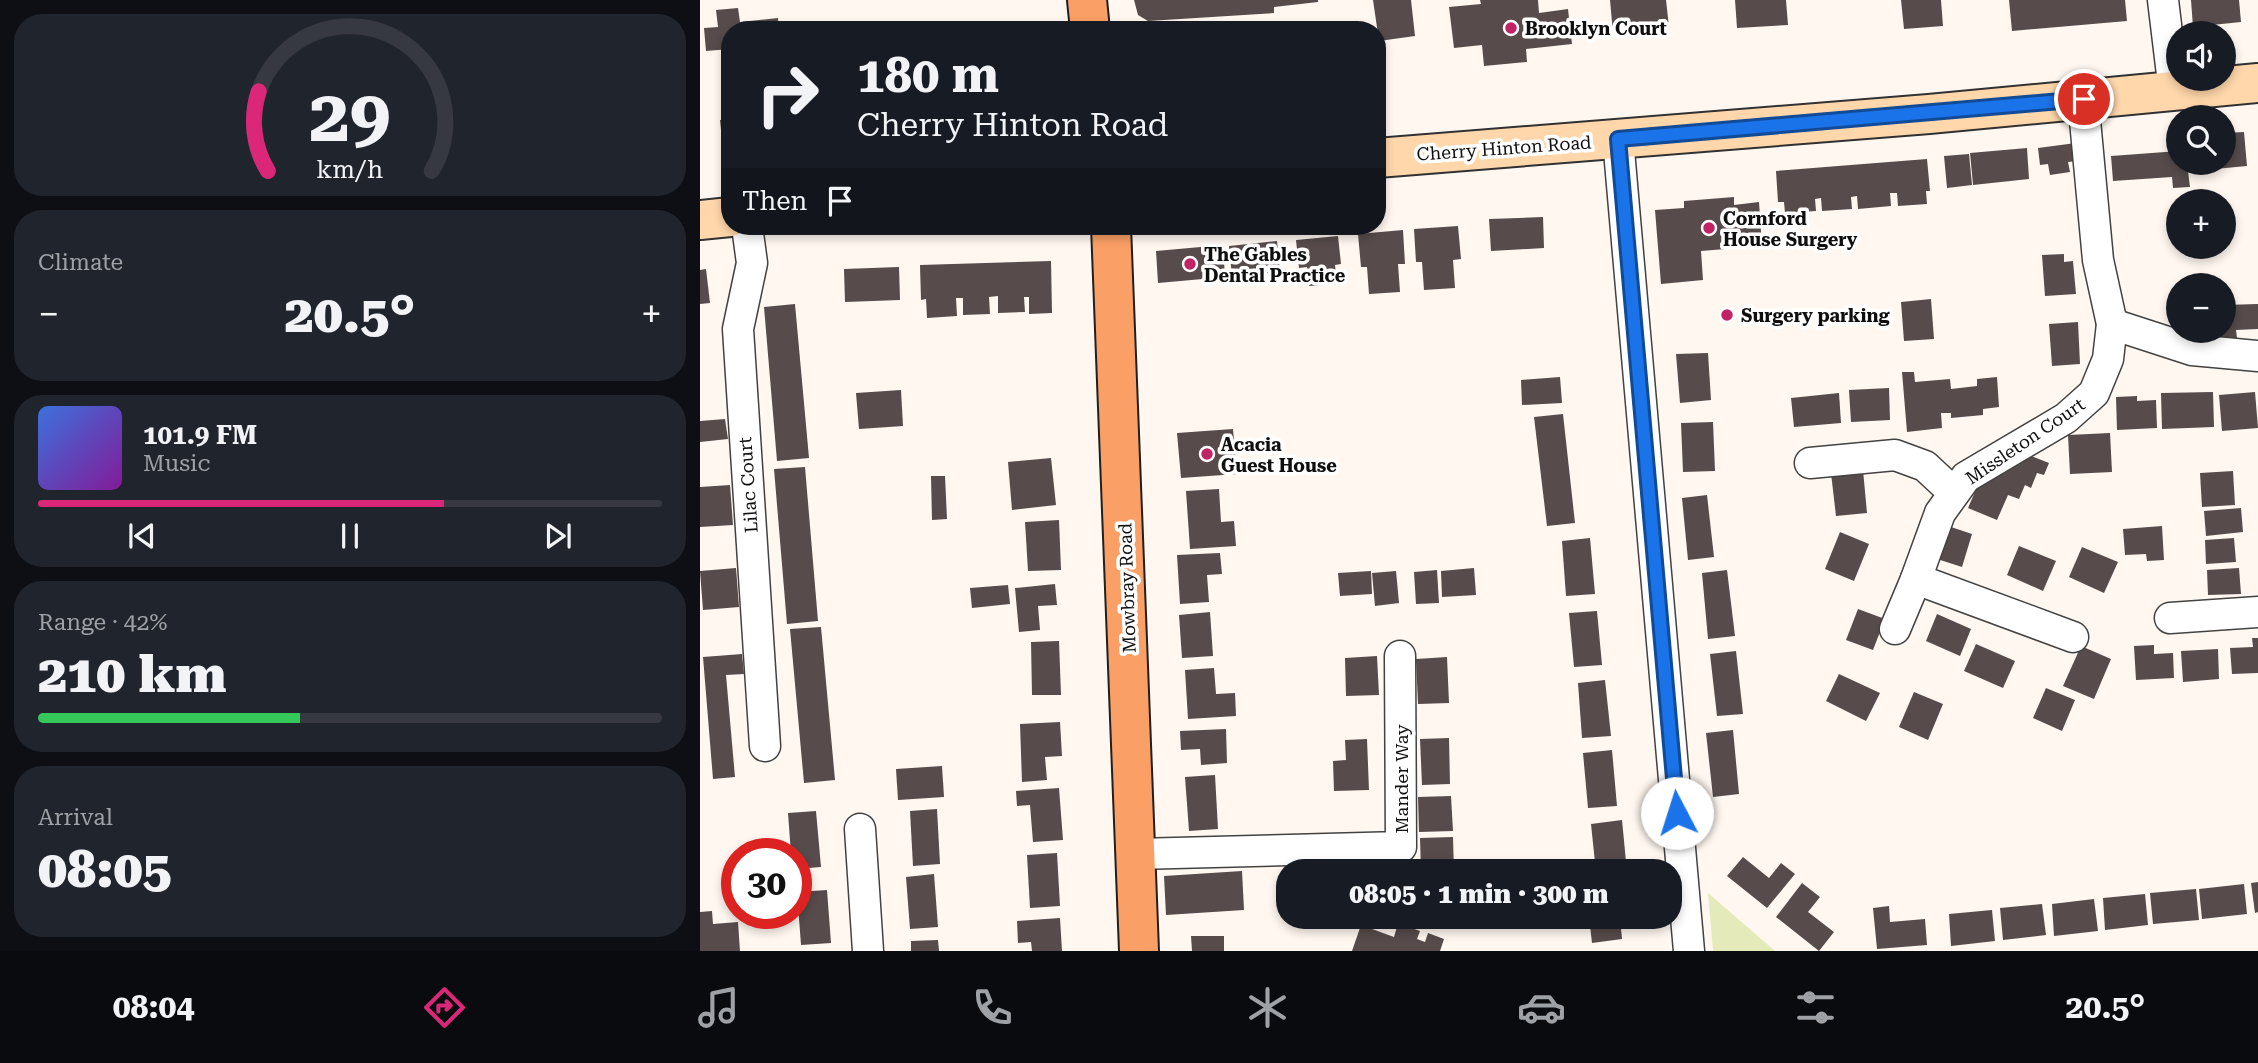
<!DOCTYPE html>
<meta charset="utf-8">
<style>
body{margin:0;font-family:"Roboto Serif",serif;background:#20242c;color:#f1f3f6;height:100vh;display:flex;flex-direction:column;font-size:26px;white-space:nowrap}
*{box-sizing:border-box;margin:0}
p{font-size:23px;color:#9ea1a6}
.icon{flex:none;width:38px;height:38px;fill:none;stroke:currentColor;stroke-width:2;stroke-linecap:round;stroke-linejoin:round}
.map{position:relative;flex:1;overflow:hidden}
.side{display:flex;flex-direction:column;gap:14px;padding:14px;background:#0d0f14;width:700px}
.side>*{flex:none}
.banner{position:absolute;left:21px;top:21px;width:665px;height:214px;border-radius:28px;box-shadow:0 4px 10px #0003;background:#171b24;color:#f1f3f6;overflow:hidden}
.tools{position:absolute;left:1466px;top:21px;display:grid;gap:14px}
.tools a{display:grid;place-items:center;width:70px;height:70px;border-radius:50%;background:#171b24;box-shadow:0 4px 10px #0003;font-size:35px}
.speed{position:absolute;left:21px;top:838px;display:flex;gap:14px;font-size:35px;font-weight:700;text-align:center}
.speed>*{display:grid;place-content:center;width:91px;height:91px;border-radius:50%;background:#171b24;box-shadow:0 4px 10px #0003;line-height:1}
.speed .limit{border:10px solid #d22;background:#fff;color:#111}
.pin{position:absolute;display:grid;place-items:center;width:60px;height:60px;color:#fff;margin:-30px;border:4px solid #fff;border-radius:50%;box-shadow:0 2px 7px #0007}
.me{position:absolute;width:77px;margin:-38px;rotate:355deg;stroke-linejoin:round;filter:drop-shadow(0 0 5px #0008)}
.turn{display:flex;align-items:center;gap:24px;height:147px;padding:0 21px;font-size:32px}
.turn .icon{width:91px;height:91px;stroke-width:2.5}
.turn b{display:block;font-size:49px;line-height:60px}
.then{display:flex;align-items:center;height:66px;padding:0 21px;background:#0003;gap:14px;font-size:26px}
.big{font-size:52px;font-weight:800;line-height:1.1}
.side .widget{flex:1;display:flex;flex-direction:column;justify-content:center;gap:10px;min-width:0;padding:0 24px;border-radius:28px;background:#20242c}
.side .dial{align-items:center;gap:0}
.dial svg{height:182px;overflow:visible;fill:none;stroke:#363941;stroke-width:7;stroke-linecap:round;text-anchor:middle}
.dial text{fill:#f1f3f6;stroke:none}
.song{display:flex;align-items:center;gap:21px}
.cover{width:84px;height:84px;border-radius:10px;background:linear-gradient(135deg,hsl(220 70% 55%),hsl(290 70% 35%))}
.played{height:7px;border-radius:4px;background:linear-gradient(90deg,#db2777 65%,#363941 65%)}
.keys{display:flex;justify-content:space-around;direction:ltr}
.heat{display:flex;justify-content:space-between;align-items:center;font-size:38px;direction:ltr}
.charge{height:10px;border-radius:5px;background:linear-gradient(90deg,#34c759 42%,#363941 0)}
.trip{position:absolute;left:576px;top:859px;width:406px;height:70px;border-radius:28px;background:#171b24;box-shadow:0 4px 10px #0003;font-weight:800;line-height:70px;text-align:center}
.tab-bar{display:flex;height:112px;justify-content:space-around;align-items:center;background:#090b0e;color:#9ea1a6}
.tab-bar .icon{width:49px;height:49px}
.tab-bar .selected{color:#db2777}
.tab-bar b{font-size:32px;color:#f1f3f6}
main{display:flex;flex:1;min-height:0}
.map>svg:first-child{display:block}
.green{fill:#e4eab9}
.building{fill:#574b4b}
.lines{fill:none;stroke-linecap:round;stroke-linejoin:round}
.street-casing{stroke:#424242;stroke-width:33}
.secondary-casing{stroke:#313131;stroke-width:42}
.primary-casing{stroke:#202020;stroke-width:42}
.street{stroke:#fff;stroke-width:30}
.secondary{stroke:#ffd7ab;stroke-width:38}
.primary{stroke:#fa9f65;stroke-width:38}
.route-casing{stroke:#114b97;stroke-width:18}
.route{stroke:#1a73e8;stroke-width:12}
.poi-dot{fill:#c12465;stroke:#fff;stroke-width:2.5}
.labels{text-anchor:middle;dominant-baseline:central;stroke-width:7;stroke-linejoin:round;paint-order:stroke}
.poi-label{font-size:18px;font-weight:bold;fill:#0f0f0f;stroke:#fff;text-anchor:start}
.street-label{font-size:18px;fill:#0f0f0f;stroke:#fff}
</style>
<main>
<section class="side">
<div class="widget dial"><svg viewBox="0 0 100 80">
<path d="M14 69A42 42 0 1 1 86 69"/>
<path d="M14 69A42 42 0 0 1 10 34" stroke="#db2777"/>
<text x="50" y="56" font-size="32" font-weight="700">29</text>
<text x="50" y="72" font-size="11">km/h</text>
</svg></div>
<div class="widget"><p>Climate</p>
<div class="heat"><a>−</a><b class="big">20.5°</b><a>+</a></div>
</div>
<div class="widget">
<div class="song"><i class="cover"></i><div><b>101.9 FM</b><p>Music</p></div></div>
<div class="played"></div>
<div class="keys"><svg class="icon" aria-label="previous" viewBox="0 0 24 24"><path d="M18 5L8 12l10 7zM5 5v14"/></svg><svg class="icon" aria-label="pause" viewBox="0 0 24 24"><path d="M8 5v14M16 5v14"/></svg><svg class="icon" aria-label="next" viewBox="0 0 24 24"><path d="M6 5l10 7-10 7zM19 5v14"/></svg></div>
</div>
<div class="widget"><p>Range · 42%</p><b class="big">210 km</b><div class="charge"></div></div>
<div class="widget"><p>Arrival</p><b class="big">08:05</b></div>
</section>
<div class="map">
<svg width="1558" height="951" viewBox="0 0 1558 951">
<rect width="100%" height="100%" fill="#fff7f0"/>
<!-- green -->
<path class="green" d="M 1008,893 L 1075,951 L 1013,951 Z"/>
<!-- building -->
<g class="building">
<path d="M 434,0 L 618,0 L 618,2 L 574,7 L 574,13 L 448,21 L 438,15 Z"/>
<path d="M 673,0 L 711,0 L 715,36 L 679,41 Z"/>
<path d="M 780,0 L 838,0 L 839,13 L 868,9 L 872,44 L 826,49 L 827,62 L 784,66 L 782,45 L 754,48 L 749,7 L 781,4 Z"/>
<path d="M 910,0 L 966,0 L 969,27 L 913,33 Z"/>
<path d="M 1035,0 L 1086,0 L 1088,25 L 1037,28 Z"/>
<path d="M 1201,0 L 1241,0 L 1243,26 L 1204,29 Z"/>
<path d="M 1309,0 L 1425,0 L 1427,21 L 1312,31 Z"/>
<path d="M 1491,0 L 1539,0 L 1541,22 L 1493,27 Z"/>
<path d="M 38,8 L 40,22 L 78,18 L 79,30 L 30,30 L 30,49 L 6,51 L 4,28 L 18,27 L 16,10 Z"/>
<path d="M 20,120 L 30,120 L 30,159 L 24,159 Z"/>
<path d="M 1544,132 L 1547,166 L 1504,170 L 1504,163 L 1524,163 L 1524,133 Z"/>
<path d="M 1376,143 L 1378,161 L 1368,162 L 1370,172 L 1350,175 L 1348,164 L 1340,165 L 1338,148 Z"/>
<path d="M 1327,148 L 1329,179 L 1273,185 L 1270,153 Z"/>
<path d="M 1479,151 L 1479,163 L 1487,163 L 1490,187 L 1473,188 L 1472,177 L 1413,181 L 1411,156 Z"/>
<path d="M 1269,154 L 1272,185 L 1247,188 L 1244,156 Z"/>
<path d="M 1227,159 L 1230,191 L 1226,191 L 1227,204 L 1198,206 L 1197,193 L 1190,193 L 1191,206 L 1158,209 L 1157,196 L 1151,197 L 1152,209 L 1122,211 L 1121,198 L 1115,199 L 1116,211 L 1085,213 L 1084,202 L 1078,202 L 1076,171 Z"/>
<path d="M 1034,197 L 1034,205 L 1059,202 L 1062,246 L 1001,251 L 1003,280 L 961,284 L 955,210 L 984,208 L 984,201 Z"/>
<path d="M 843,217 L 844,248 L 791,251 L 789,219 Z"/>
<path d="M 758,226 L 761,259 L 753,260 L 755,288 L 724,290 L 722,262 L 716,262 L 714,229 Z"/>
<path d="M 703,230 L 705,264 L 698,264 L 700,292 L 669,294 L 667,267 L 661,267 L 658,234 Z"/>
<path d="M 638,236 L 641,264 L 635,265 L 637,284 L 609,286 L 607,267 L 599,268 L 596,240 Z"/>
<path d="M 577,241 L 580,272 L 532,276 L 529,246 Z"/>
<path d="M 523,245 L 525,277 L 458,283 L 456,251 Z"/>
<path d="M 1364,254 L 1364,262 L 1373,261 L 1376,294 L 1345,296 L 1342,255 Z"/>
<path d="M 351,261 L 352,313 L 329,314 L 329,297 L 324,297 L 325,312 L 298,313 L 298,296 L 289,297 L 290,314 L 263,315 L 263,298 L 256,298 L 257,316 L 227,318 L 226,299 L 221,300 L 220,265 Z"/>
<path d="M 199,267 L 200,300 L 145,302 L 144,269 Z"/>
<path d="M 6,269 L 10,303 L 0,304 L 0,270 Z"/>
<path d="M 1231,299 L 1234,339 L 1204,341 L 1201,302 Z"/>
<path d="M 1479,299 L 1479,326 L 1474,326 L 1472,300 Z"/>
<path d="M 95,304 L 109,458 L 77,461 L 64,307 Z"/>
<path d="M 1558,304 L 1558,329 L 1536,330 L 1537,338 L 1520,339 L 1520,331 L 1524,331 L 1524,305 Z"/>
<path d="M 1378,322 L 1380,364 L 1352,366 L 1349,324 Z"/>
<path d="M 1008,353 L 1011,400 L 980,403 L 976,354 Z"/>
<path d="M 1202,372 L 1214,372 L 1215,382 L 1250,379 L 1251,389 L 1277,386 L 1277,379 L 1297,377 L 1299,407 L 1283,409 L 1283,415 L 1251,418 L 1251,413 L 1241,413 L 1242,428 L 1207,432 Z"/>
<path d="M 860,377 L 862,403 L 822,405 L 821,380 Z"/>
<path d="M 1189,388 L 1190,420 L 1151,422 L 1149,390 Z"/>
<path d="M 201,390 L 203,426 L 159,429 L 156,393 Z"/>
<path d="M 1513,392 L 1514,427 L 1462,429 L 1461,393 Z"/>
<path d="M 1555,392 L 1558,428 L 1522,431 L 1519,395 Z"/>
<path d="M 1139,393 L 1141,423 L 1094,427 L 1091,398 Z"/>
<path d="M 1437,396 L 1437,401 L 1456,400 L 1457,428 L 1417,430 L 1416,397 Z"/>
<path d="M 863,414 L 875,523 L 847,526 L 834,417 Z"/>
<path d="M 25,419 L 28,439 L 0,442 L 0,421 Z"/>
<path d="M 1013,422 L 1015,471 L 983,472 L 981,423 Z"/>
<path d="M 533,429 L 537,474 L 481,478 L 477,433 Z"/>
<path d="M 1410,433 L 1412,472 L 1370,474 L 1368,435 Z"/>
<path d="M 1324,453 L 1349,463 L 1344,475 L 1337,473 L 1331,488 L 1325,485 L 1319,499 L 1308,495 L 1297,520 L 1268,508 L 1280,480 L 1287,483 L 1293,470 L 1304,474 L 1309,462 L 1319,465 Z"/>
<path d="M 351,458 L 356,505 L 312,510 L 308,462 Z"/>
<path d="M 105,467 L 118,621 L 87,624 L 74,469 Z"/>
<path d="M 1163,470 L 1167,513 L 1136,516 L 1131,473 Z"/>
<path d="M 1533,471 L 1535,505 L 1502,507 L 1500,473 Z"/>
<path d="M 231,476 L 245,476 L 247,519 L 232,520 Z"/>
<path d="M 30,485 L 33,525 L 0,527 L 0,487 Z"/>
<path d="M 519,489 L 521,522 L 534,521 L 536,546 L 490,549 L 486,491 Z"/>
<path d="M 1007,495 L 1014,557 L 988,560 L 982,498 Z"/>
<path d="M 1541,508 L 1543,532 L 1506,536 L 1504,511 Z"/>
<path d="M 359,520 L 361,570 L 328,571 L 325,522 Z"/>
<path d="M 1245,525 L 1272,534 L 1262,567 L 1234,558 Z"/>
<path d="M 1462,526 L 1464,560 L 1447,561 L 1446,554 L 1425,555 L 1423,529 Z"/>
<path d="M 1140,532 L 1169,544 L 1154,581 L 1125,569 Z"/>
<path d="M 890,538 L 895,594 L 866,596 L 862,541 Z"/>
<path d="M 1534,538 L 1536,562 L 1506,564 L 1505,540 Z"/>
<path d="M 1319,546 L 1356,561 L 1343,591 L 1307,575 Z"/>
<path d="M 1382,547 L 1418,562 L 1404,593 L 1369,577 Z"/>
<path d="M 520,553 L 522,574 L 507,575 L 509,602 L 480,604 L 477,555 Z"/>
<path d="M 36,568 L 39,607 L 3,610 L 0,571 Z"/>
<path d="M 774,568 L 776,595 L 742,597 L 741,571 Z"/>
<path d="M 1539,568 L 1541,594 L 1508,595 L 1507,570 Z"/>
<path d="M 737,570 L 739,603 L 716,604 L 714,572 Z"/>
<path d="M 1027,570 L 1035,636 L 1008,639 L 1002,573 Z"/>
<path d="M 671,571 L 672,594 L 640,596 L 638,573 Z"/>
<path d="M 696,571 L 699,603 L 675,606 L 672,573 Z"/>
<path d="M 355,584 L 357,605 L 338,606 L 340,630 L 319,632 L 315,588 Z"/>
<path d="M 308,585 L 310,604 L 272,608 L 270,588 Z"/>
<path d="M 1158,609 L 1185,619 L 1173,650 L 1146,640 Z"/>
<path d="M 897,611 L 902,665 L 874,667 L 869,613 Z"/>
<path d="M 510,612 L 513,656 L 482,658 L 479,615 Z"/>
<path d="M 1237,614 L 1271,629 L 1260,656 L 1226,641 Z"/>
<path d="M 121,627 L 135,780 L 104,783 L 90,629 Z"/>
<path d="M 1552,638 L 1558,638 L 1558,673 L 1532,674 L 1530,648 L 1553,647 Z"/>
<path d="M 359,641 L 361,695 L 332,695 L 331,642 Z"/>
<path d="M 1276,644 L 1315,661 L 1303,688 L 1264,671 Z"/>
<path d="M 1454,645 L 1454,654 L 1473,653 L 1474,678 L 1436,680 L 1434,646 Z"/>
<path d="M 1381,646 L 1411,659 L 1394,699 L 1363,686 Z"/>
<path d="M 1518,649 L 1519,679 L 1483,682 L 1481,651 Z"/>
<path d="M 1036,651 L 1043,714 L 1017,716 L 1010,654 Z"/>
<path d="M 42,654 L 44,674 L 26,675 L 35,777 L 13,779 L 3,657 Z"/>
<path d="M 677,656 L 679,695 L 646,696 L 645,658 Z"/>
<path d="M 747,657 L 749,703 L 718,704 L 716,659 Z"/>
<path d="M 514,668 L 516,694 L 535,693 L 536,716 L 488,719 L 485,670 Z"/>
<path d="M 1139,674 L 1180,693 L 1166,721 L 1126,701 Z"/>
<path d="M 905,680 L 911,736 L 882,738 L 878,683 Z"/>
<path d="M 1346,688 L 1375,700 L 1362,731 L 1333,718 Z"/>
<path d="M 1214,692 L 1243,704 L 1228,740 L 1199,727 Z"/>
<path d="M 360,722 L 362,756 L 345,757 L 347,780 L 322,782 L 320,724 Z"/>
<path d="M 526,729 L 527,763 L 501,765 L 500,749 L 481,750 L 480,731 Z"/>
<path d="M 1033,730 L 1039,794 L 1013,797 L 1006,733 Z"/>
<path d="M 749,738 L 750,784 L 722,785 L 720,739 Z"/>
<path d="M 667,739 L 669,790 L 634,791 L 633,761 L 646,760 L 645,740 Z"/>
<path d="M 912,750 L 917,806 L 888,808 L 883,753 Z"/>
<path d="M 242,766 L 244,797 L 198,800 L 196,769 Z"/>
<path d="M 515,775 L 518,829 L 489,831 L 485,777 Z"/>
<path d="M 359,788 L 363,840 L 333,842 L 330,805 L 317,806 L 316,791 Z"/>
<path d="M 751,796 L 753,831 L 719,832 L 718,797 Z"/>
<path d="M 237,809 L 240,864 L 213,866 L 210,811 Z"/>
<path d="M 116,811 L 121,867 L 96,869 L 96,854 L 91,854 L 88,813 Z"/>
<path d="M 922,820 L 927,872 L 896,872 L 891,824 Z"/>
<path d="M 753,837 L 754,872 L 721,871 L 720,838 Z"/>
<path d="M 357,853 L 360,906 L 330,908 L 327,855 Z"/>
<path d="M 1043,857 L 1069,878 L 1081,863 L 1095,874 L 1067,908 L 1027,876 Z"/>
<path d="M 669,867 L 669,872 L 625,872 L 624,868 Z"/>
<path d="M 542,871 L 544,910 L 466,915 L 464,876 Z"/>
<path d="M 234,874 L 238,927 L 210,929 L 206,877 Z"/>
<path d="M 1558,882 L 1558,912 L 1555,913 L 1551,883 Z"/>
<path d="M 1102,883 L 1120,897 L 1108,912 L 1134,932 L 1119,951 L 1076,917 Z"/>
<path d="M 1544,884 L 1547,914 L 1502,919 L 1499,889 Z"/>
<path d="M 1496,889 L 1499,920 L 1453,924 L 1450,893 Z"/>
<path d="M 127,890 L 131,943 L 101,945 L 97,892 Z"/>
<path d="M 1445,894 L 1448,925 L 1405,930 L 1403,898 Z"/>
<path d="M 1394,899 L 1398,931 L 1354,936 L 1352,904 Z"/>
<path d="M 1342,904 L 1346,935 L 1303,940 L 1300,908 Z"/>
<path d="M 1189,906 L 1190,922 L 1225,919 L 1227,945 L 1177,949 L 1173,908 Z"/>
<path d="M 1292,910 L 1295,941 L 1251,946 L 1249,914 Z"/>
<path d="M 12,911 L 13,924 L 38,922 L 40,951 L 0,951 L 0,912 Z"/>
<path d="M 889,917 L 920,917 L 922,939 L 892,943 Z"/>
<path d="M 360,918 L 362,951 L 332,951 L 331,942 L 318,943 L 317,921 Z"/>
<path d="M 698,923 L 720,931 L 717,939 L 725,942 L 728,933 L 744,939 L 740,951 L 652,951 L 661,925 L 694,937 Z"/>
<path d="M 491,936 L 524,936 L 524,951 L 492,951 Z"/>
<path d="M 238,940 L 239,951 L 211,951 L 211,941 Z"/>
</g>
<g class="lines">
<defs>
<g id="street">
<path d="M 1463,0 L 1474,91"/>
<path d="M 918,139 L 989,951"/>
<path d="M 47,226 L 52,263 L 38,329 L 65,746"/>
<path d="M 1412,324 L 1492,350 L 1558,356"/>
<path d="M 1110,463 L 1195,455 L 1225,466 L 1254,493"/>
<path d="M 1470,618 L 1558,612"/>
<path d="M 1195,629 L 1216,579"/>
<path d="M 1373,637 L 1216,579 L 1240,513 L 1266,477 L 1366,418 L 1394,393 L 1408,359 L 1412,324 L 1398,260 L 1383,99"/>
<path d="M 160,829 L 168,951"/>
<path d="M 436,854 L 701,847 L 700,656"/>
</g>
<g id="secondary">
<path d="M 677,158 L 1229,114 L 1558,83"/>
<path d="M 0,220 L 30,217"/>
</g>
<g id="primary">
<path d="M 387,0 L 390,30"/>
<path d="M 411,226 L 439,951"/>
</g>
</defs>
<!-- street casing -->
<use href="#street" class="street-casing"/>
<!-- secondary casing -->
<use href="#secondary" class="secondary-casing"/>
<!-- primary casing -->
<use href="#primary" class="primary-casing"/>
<!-- street -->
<use href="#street" class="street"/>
<!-- secondary -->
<use href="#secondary" class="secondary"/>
<!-- primary -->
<use href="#primary" class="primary"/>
</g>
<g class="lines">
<defs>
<path id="route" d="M 977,813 L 918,139 L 1384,99"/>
</defs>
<!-- route casing -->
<use href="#route" class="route-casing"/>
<!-- route -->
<use href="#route" class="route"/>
</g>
<!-- markers -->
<g class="poi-dot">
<circle cx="811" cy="28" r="7"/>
<circle cx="1009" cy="228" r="7"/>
<circle cx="490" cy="264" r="7"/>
<circle cx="1027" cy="315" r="7"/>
<circle cx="507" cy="454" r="7"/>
</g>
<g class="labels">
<!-- poi labels -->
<g class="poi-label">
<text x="825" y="28">Brooklyn Court</text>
<text x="1023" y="218">Cornford<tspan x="1023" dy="21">House Surgery</tspan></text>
<text x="504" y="254">The Gables<tspan x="504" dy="21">Dental Practice</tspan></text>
<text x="1041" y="315">Surgery parking</text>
<text x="521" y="444">Acacia<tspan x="521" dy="21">Guest House</tspan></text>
</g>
<!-- street labels -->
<g class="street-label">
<text transform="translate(804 148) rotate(-4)">Cherry Hinton Road</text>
<text transform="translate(1325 441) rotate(-34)">Missleton Court</text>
<text transform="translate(48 485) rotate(-94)">Lilac Court</text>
<text transform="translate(427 588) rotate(-92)">Mowbray Road</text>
<text transform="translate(701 779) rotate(-90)">Mander Way</text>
</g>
</g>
</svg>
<div class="tools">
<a><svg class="icon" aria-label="sound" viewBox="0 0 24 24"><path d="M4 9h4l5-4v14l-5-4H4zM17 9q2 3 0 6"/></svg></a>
<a><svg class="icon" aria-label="search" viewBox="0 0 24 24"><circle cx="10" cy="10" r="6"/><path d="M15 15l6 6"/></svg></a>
<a>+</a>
<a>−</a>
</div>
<div class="speed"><div class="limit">30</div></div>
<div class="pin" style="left:1384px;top:99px;background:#d93025"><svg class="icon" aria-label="arrive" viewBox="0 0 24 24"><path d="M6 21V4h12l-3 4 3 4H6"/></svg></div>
<svg class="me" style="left:977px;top:813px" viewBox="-20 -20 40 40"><circle r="19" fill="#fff"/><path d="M0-13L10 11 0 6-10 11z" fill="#1a73e8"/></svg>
<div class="trip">08:05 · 1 min · 300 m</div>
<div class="banner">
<div class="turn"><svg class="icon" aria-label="right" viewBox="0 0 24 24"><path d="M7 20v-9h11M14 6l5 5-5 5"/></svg><div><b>180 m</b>Cherry Hinton Road</div></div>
<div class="then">Then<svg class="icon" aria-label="arrive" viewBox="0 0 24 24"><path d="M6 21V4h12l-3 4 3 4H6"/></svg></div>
</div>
</div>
</main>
<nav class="tab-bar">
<b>08:04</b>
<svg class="icon selected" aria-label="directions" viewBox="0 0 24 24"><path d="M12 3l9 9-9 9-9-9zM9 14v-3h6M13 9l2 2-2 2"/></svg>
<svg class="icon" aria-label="music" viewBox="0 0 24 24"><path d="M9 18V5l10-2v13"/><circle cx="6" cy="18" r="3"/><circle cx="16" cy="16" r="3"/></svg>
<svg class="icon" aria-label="phone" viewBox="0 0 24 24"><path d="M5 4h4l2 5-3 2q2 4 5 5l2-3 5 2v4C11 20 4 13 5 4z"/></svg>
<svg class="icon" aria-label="climate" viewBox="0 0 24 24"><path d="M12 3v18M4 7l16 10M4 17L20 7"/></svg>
<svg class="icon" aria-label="car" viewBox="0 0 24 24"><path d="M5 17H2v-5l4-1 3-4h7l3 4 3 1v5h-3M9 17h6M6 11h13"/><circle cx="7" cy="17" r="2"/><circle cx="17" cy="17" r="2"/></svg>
<svg class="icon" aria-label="filters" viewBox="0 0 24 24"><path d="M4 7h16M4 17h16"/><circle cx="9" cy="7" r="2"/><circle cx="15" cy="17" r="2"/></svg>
<b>20.5°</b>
</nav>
